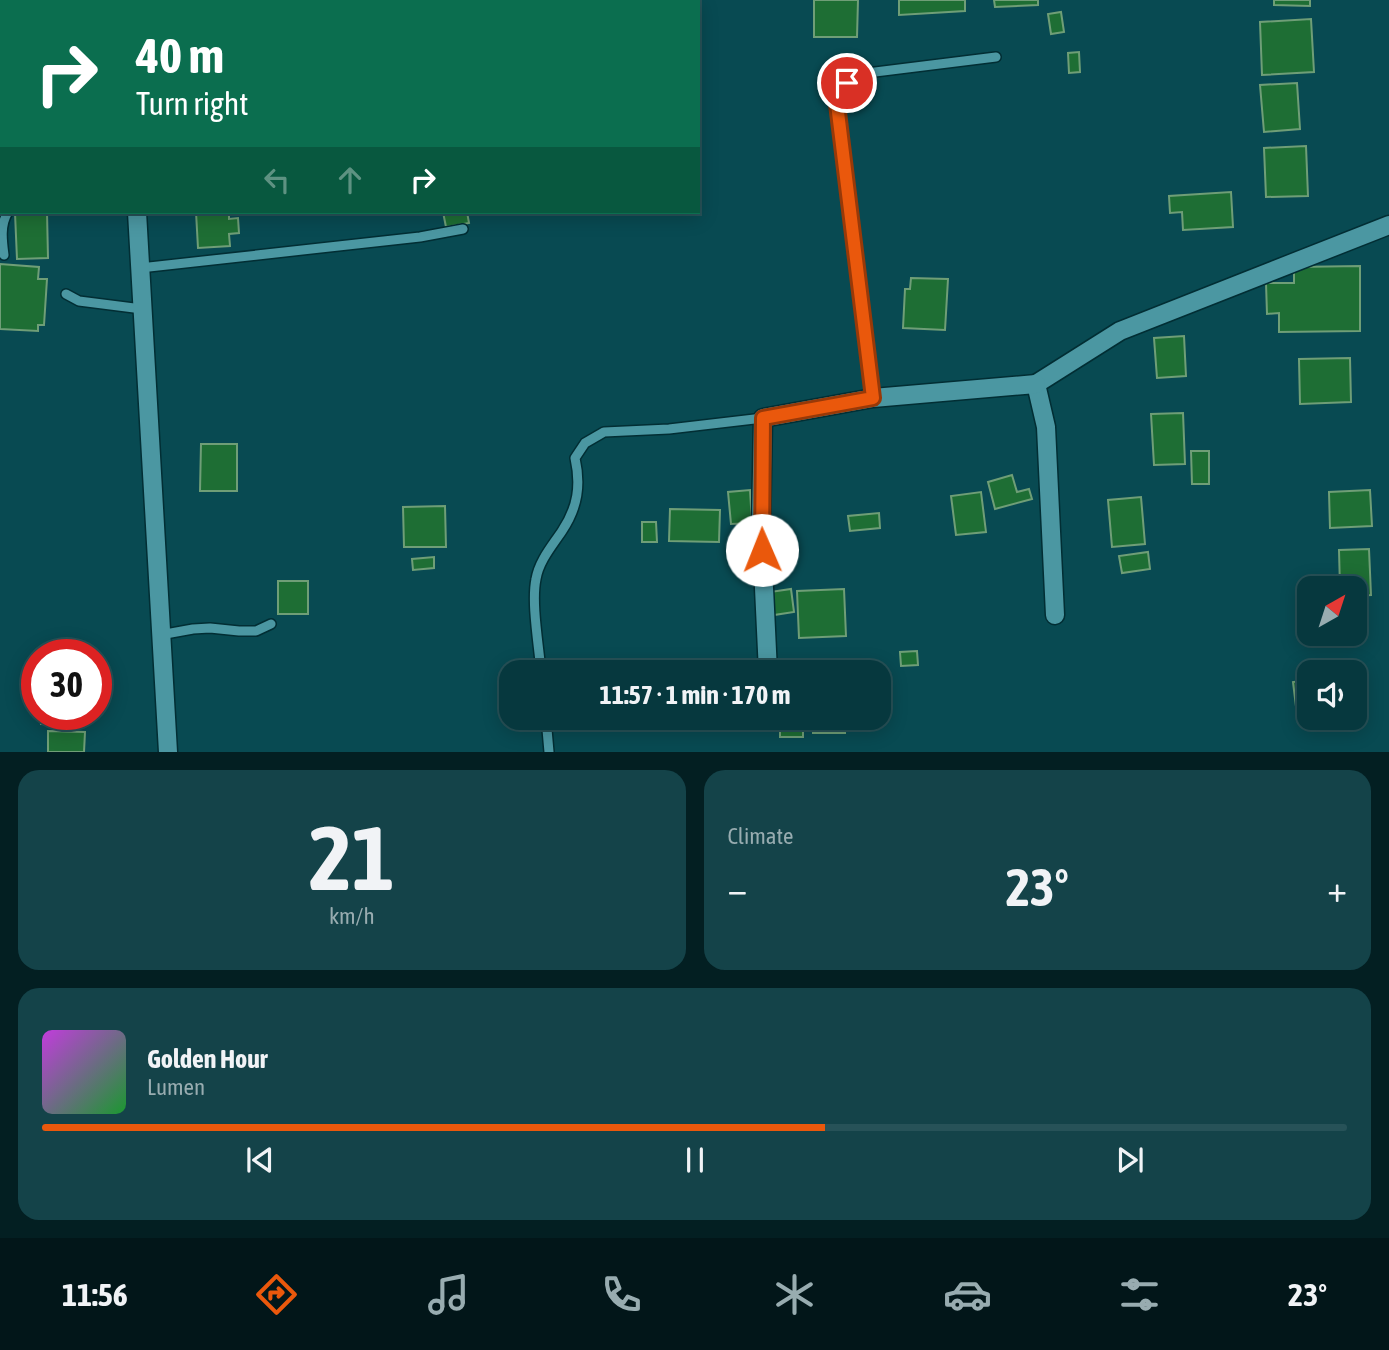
<!DOCTYPE html>
<meta charset="utf-8">
<style>
body{margin:0;font-family:"Asap Condensed",sans-serif;background:#144349;color:#f1f3f6;height:100vh;display:flex;flex-direction:column;font-size:26px;white-space:nowrap}
*{box-sizing:border-box;margin:0}
p{font-size:23px;color:#98acb0}
.icon{flex:none;width:38px;height:38px;fill:none;stroke:currentColor;stroke-width:2;stroke-linecap:round;stroke-linejoin:round}
.map{position:relative;height:752px;overflow:hidden}
.details{display:flex;flex-direction:column;gap:18px;padding:18px;background:#031f22;flex:1}
.details>*{flex:none}
.guide{position:absolute;left:0px;top:0px;width:700px;height:214px;box-shadow:0 4px 18px #0003,0 0 0 2px #275258;background:#0b6e4f;color:#fff;overflow:hidden}
.needle{width:46px;rotate:39deg}
.tools{position:absolute;left:1297px;top:576px;display:grid;gap:14px}
.tools a{display:grid;place-items:center;width:70px;height:70px;border-radius:14px;background:#06383e;box-shadow:0 4px 18px #0003,0 0 0 2px #275258;font-size:35px}
.speed{position:absolute;left:21px;top:639px;display:flex;gap:14px;font-size:35px;font-weight:700;text-align:center}
.speed>*{display:grid;place-content:center;width:91px;height:91px;border-radius:50%;background:#06383e;box-shadow:0 4px 18px #0003,0 0 0 2px #275258;line-height:1}
.speed .limit{border:10px solid #d22;background:#fff;color:#111}
.pin{position:absolute;display:grid;place-items:center;width:60px;height:60px;color:#fff;margin:-30px;border:4px solid #fff;border-radius:50%;box-shadow:0 2px 7px #0007}
.me{position:absolute;width:77px;margin:-38px;rotate:359deg;stroke-linejoin:round;filter:drop-shadow(0 0 5px #0008)}
.turn{display:flex;align-items:center;gap:24px;height:147px;padding:0 21px;font-size:32px}
.turn .icon{width:91px;height:91px;stroke-width:2.5}
.turn b{display:block;font-size:49px;line-height:60px}
.lanes{display:flex;align-items:center;height:66px;padding:0 21px;background:#0003;justify-content:center;gap:35px;direction:ltr}
.lanes .off{opacity:.35}
.big{font-size:52px;font-weight:700;line-height:1.1}
.details .card{flex:1;display:flex;flex-direction:column;justify-content:center;gap:10px;min-width:0;padding:0 24px;border-radius:21px;background:#144349}
.details .dial{align-items:center;gap:0}
.dial b{font-size:91px;line-height:1}
.song{display:flex;align-items:center;gap:21px}
.cover{width:84px;height:84px;border-radius:10px;background:linear-gradient(135deg,hsl(290 70% 55%),hsl(130 70% 35%))}
.played{height:7px;border-radius:4px;background:linear-gradient(90deg,#ea580c 60%,#275258 60%)}
.keys{display:flex;justify-content:space-around;direction:ltr}
.heat{display:flex;justify-content:space-between;align-items:center;font-size:38px;direction:ltr}
.details .tiles{flex:1;display:grid;gap:18px;grid-template-columns:1fr 1fr}
.card:last-child{grid-column:span 2}
.trip{position:absolute;left:499px;top:660px;width:392px;height:70px;border-radius:21px;background:#06383e;box-shadow:0 4px 18px #0003,0 0 0 2px #275258;font-weight:700;line-height:70px;text-align:center}
.tab-bar{display:flex;height:112px;justify-content:space-around;align-items:center;background:#021619;color:#98acb0}
.tab-bar .icon{width:49px;height:49px}
.tab-bar .active{color:#ea580c}
.tab-bar b{font-size:32px;color:#f1f3f6}
.map>svg:first-child{display:block}
.building{fill:#1e6e34;stroke:#6f9e77;stroke-width:2}
.lines{fill:none;stroke-linecap:round;stroke-linejoin:round}
.lane-casing{stroke:#022e34;stroke-width:12}
.street-casing{stroke:#022e34;stroke-width:21}
.lane{stroke:#4b97a2;stroke-width:9}
.street{stroke:#4b97a2;stroke-width:18}
.route-casing{stroke:#983908;stroke-width:18}
.route{stroke:#ea580c;stroke-width:12}
</style>
<div class="map">
<svg width="1389" height="752" viewBox="0 0 1389 752">
<rect width="100%" height="100%" fill="#084a52"/>
<!-- building -->
<g class="building">
<path d="M 814,0 L 858,0 L 857,37 L 814,37 Z"/>
<path d="M 899,0 L 965,0 L 965,11 L 899,15 Z"/>
<path d="M 994,0 L 1038,0 L 1038,5 L 995,7 Z"/>
<path d="M 1274,0 L 1310,0 L 1310,6 L 1274,5 Z"/>
<path d="M 1061,12 L 1064,32 L 1051,34 L 1048,14 Z"/>
<path d="M 1311,19 L 1314,72 L 1262,75 L 1260,22 Z"/>
<path d="M 1079,52 L 1080,72 L 1069,73 L 1068,53 Z"/>
<path d="M 1297,83 L 1300,129 L 1264,132 L 1260,85 Z"/>
<path d="M 1306,146 L 1308,196 L 1266,197 L 1264,148 Z"/>
<path d="M 1231,192 L 1233,227 L 1183,230 L 1182,212 L 1170,213 L 1169,196 Z"/>
<path d="M 47,212 L 48,258 L 17,259 L 15,213 Z"/>
<path d="M 196,212 L 229,212 L 229,219 L 238,218 L 239,233 L 229,234 L 230,246 L 198,248 Z"/>
<path d="M 443,212 L 467,212 L 469,223 L 446,227 Z"/>
<path d="M 0,264 L 39,267 L 38,279 L 47,279 L 44,325 L 38,325 L 38,331 L 0,329 Z"/>
<path d="M 1360,266 L 1360,331 L 1279,332 L 1279,313 L 1267,314 L 1266,283 L 1294,283 L 1294,267 Z"/>
<path d="M 911,278 L 948,279 L 945,330 L 903,328 L 905,289 L 910,289 Z"/>
<path d="M 1184,336 L 1186,376 L 1157,378 L 1154,338 Z"/>
<path d="M 1350,358 L 1351,402 L 1300,404 L 1299,359 Z"/>
<path d="M 1183,413 L 1185,464 L 1154,465 L 1151,414 Z"/>
<path d="M 201,444 L 237,444 L 237,491 L 200,491 Z"/>
<path d="M 1191,451 L 1209,451 L 1209,484 L 1192,484 Z"/>
<path d="M 1012,475 L 1017,492 L 1029,489 L 1032,499 L 995,509 L 988,482 Z"/>
<path d="M 750,490 L 752,523 L 731,524 L 728,492 Z"/>
<path d="M 1370,490 L 1372,526 L 1330,528 L 1329,492 Z"/>
<path d="M 981,492 L 986,532 L 956,535 L 951,496 Z"/>
<path d="M 1141,497 L 1145,544 L 1112,547 L 1108,500 Z"/>
<path d="M 445,506 L 446,547 L 404,547 L 403,507 Z"/>
<path d="M 670,509 L 720,510 L 719,542 L 669,541 Z"/>
<path d="M 879,513 L 880,528 L 850,531 L 848,516 Z"/>
<path d="M 642,522 L 656,522 L 657,542 L 642,542 Z"/>
<path d="M 1369,549 L 1371,595 L 1354,596 L 1354,588 L 1340,588 L 1339,550 Z"/>
<path d="M 1148,552 L 1150,569 L 1122,573 L 1119,556 Z"/>
<path d="M 434,557 L 434,568 L 413,570 L 412,559 Z"/>
<rect x="278" y="581" width="30" height="33"/>
<path d="M 791,589 L 794,612 L 774,615 L 770,592 Z"/>
<path d="M 844,589 L 846,636 L 799,638 L 797,591 Z"/>
<path d="M 917,651 L 918,665 L 901,666 L 900,652 Z"/>
<path d="M 1309,680 L 1309,718 L 1340,718 L 1341,720 L 1298,723 L 1293,682 Z"/>
<path d="M 41,714 L 77,714 L 76,725 L 41,724 Z"/>
<rect x="813" y="718" width="32" height="15"/>
<rect x="780" y="724" width="23" height="13"/>
<path d="M 48,731 L 85,732 L 84,752 L 48,752 Z"/>
</g>
<g class="lines">
<defs>
<g id="lane">
<path d="M 4,255 C 2,240 0,225 8,212"/>
<path d="M 140,268 L 420,237 L 463,229"/>
<path d="M 66,294 L 79,301 L 142,309"/>
<path d="M 873,398 L 837,104 C 841,90 848,83 859,74 L 996,57"/>
<path d="M 160,635 L 193,629 L 210,628 L 239,631 L 256,631 L 271,624"/>
<path d="M 541,672 C 539,646 531,603 536,579 C 539,561 552,546 562,531 C 578,507 581,485 575,458 L 585,443 L 604,432 L 669,429 L 763,418"/>
<path d="M 546,718 L 549,752"/>
</g>
<g id="street">
<path d="M 128,0 L 128,2"/>
<path d="M 137,212 L 168,752"/>
<path d="M 1055,615 L 1046,427 L 1036,384 L 1120,331 L 1389,225"/>
<path d="M 768,672 L 761,525 L 763,418 L 873,398 L 1036,384"/>
<path d="M 770,718 L 770,720"/>
</g>
</defs>
<!-- lane casing -->
<use href="#lane" class="lane-casing"/>
<!-- street casing -->
<use href="#street" class="street-casing"/>
<!-- lane -->
<use href="#lane" class="lane"/>
<!-- street -->
<use href="#street" class="street"/>
</g>
<g class="lines">
<defs>
<path id="route" d="M 762,550 L 763,418 L 873,398 L 837,104 L 840,94 L 847,83"/>
</defs>
<!-- route casing -->
<use href="#route" class="route-casing"/>
<!-- route -->
<use href="#route" class="route"/>
</g>
</svg>
<div class="tools">
<a><svg class="needle" viewBox="-14 -14 28 28"><path d="M0-13l5 13h-10z" fill="#e53935"/><path d="M0 13l5-13h-10z" fill="#98acb0"/></svg></a>
<a><svg class="icon" aria-label="sound" viewBox="0 0 24 24"><path d="M4 9h4l5-4v14l-5-4H4zM17 9q2 3 0 6"/></svg></a>
</div>
<div class="speed"><div class="limit">30</div></div>
<div class="pin" style="left:847px;top:83px;background:#d93025"><svg class="icon" aria-label="arrive" viewBox="0 0 24 24"><path d="M6 21V4h12l-3 4 3 4H6"/></svg></div>
<svg class="me" style="left:762px;top:550px" viewBox="-20 -20 40 40"><circle r="19" fill="#fff"/><path d="M0-13L10 11 0 6-10 11z" fill="#ea580c"/></svg>
<div class="trip">11:57 · 1 min · 170 m</div>
<div class="guide">
<div class="turn"><svg class="icon" aria-label="right" viewBox="0 0 24 24"><path d="M7 20v-9h11M14 6l5 5-5 5"/></svg><div><b>40 m</b>Turn right</div></div>
<div class="lanes"><svg class="icon off" aria-label="left" viewBox="0 0 24 24"><path d="M17 20v-9H6M10 6l-5 5 5 5"/></svg><svg class="icon off" aria-label="ahead" viewBox="0 0 24 24"><path d="M12 20V5M6 11l6-6 6 6"/></svg><svg class="icon" aria-label="right" viewBox="0 0 24 24"><path d="M7 20v-9h11M14 6l5 5-5 5"/></svg></div>
</div>
</div>
<section class="details">
<div class="tiles">
<div class="card dial"><b>21</b><p>km/h</p></div>
<div class="card"><p>Climate</p>
<div class="heat"><a>−</a><b class="big">23°</b><a>+</a></div>
</div>
<div class="card">
<div class="song"><i class="cover"></i><div><b>Golden Hour</b><p>Lumen</p></div></div>
<div class="played"></div>
<div class="keys"><svg class="icon" aria-label="previous" viewBox="0 0 24 24"><path d="M18 5L8 12l10 7zM5 5v14"/></svg><svg class="icon" aria-label="pause" viewBox="0 0 24 24"><path d="M8 5v14M16 5v14"/></svg><svg class="icon" aria-label="next" viewBox="0 0 24 24"><path d="M6 5l10 7-10 7zM19 5v14"/></svg></div>
</div>
</div>
</section>
<nav class="tab-bar">
<b>11:56</b>
<svg class="icon active" aria-label="directions" viewBox="0 0 24 24"><path d="M12 3l9 9-9 9-9-9zM9 14v-3h6M13 9l2 2-2 2"/></svg>
<svg class="icon" aria-label="music" viewBox="0 0 24 24"><path d="M9 18V5l10-2v13"/><circle cx="6" cy="18" r="3"/><circle cx="16" cy="16" r="3"/></svg>
<svg class="icon" aria-label="phone" viewBox="0 0 24 24"><path d="M5 4h4l2 5-3 2q2 4 5 5l2-3 5 2v4C11 20 4 13 5 4z"/></svg>
<svg class="icon" aria-label="climate" viewBox="0 0 24 24"><path d="M12 3v18M4 7l16 10M4 17L20 7"/></svg>
<svg class="icon" aria-label="car" viewBox="0 0 24 24"><path d="M5 17H2v-5l4-1 3-4h7l3 4 3 1v5h-3M9 17h6M6 11h13"/><circle cx="7" cy="17" r="2"/><circle cx="17" cy="17" r="2"/></svg>
<svg class="icon" aria-label="filters" viewBox="0 0 24 24"><path d="M4 7h16M4 17h16"/><circle cx="9" cy="7" r="2"/><circle cx="15" cy="17" r="2"/></svg>
<b>23°</b>
</nav>
